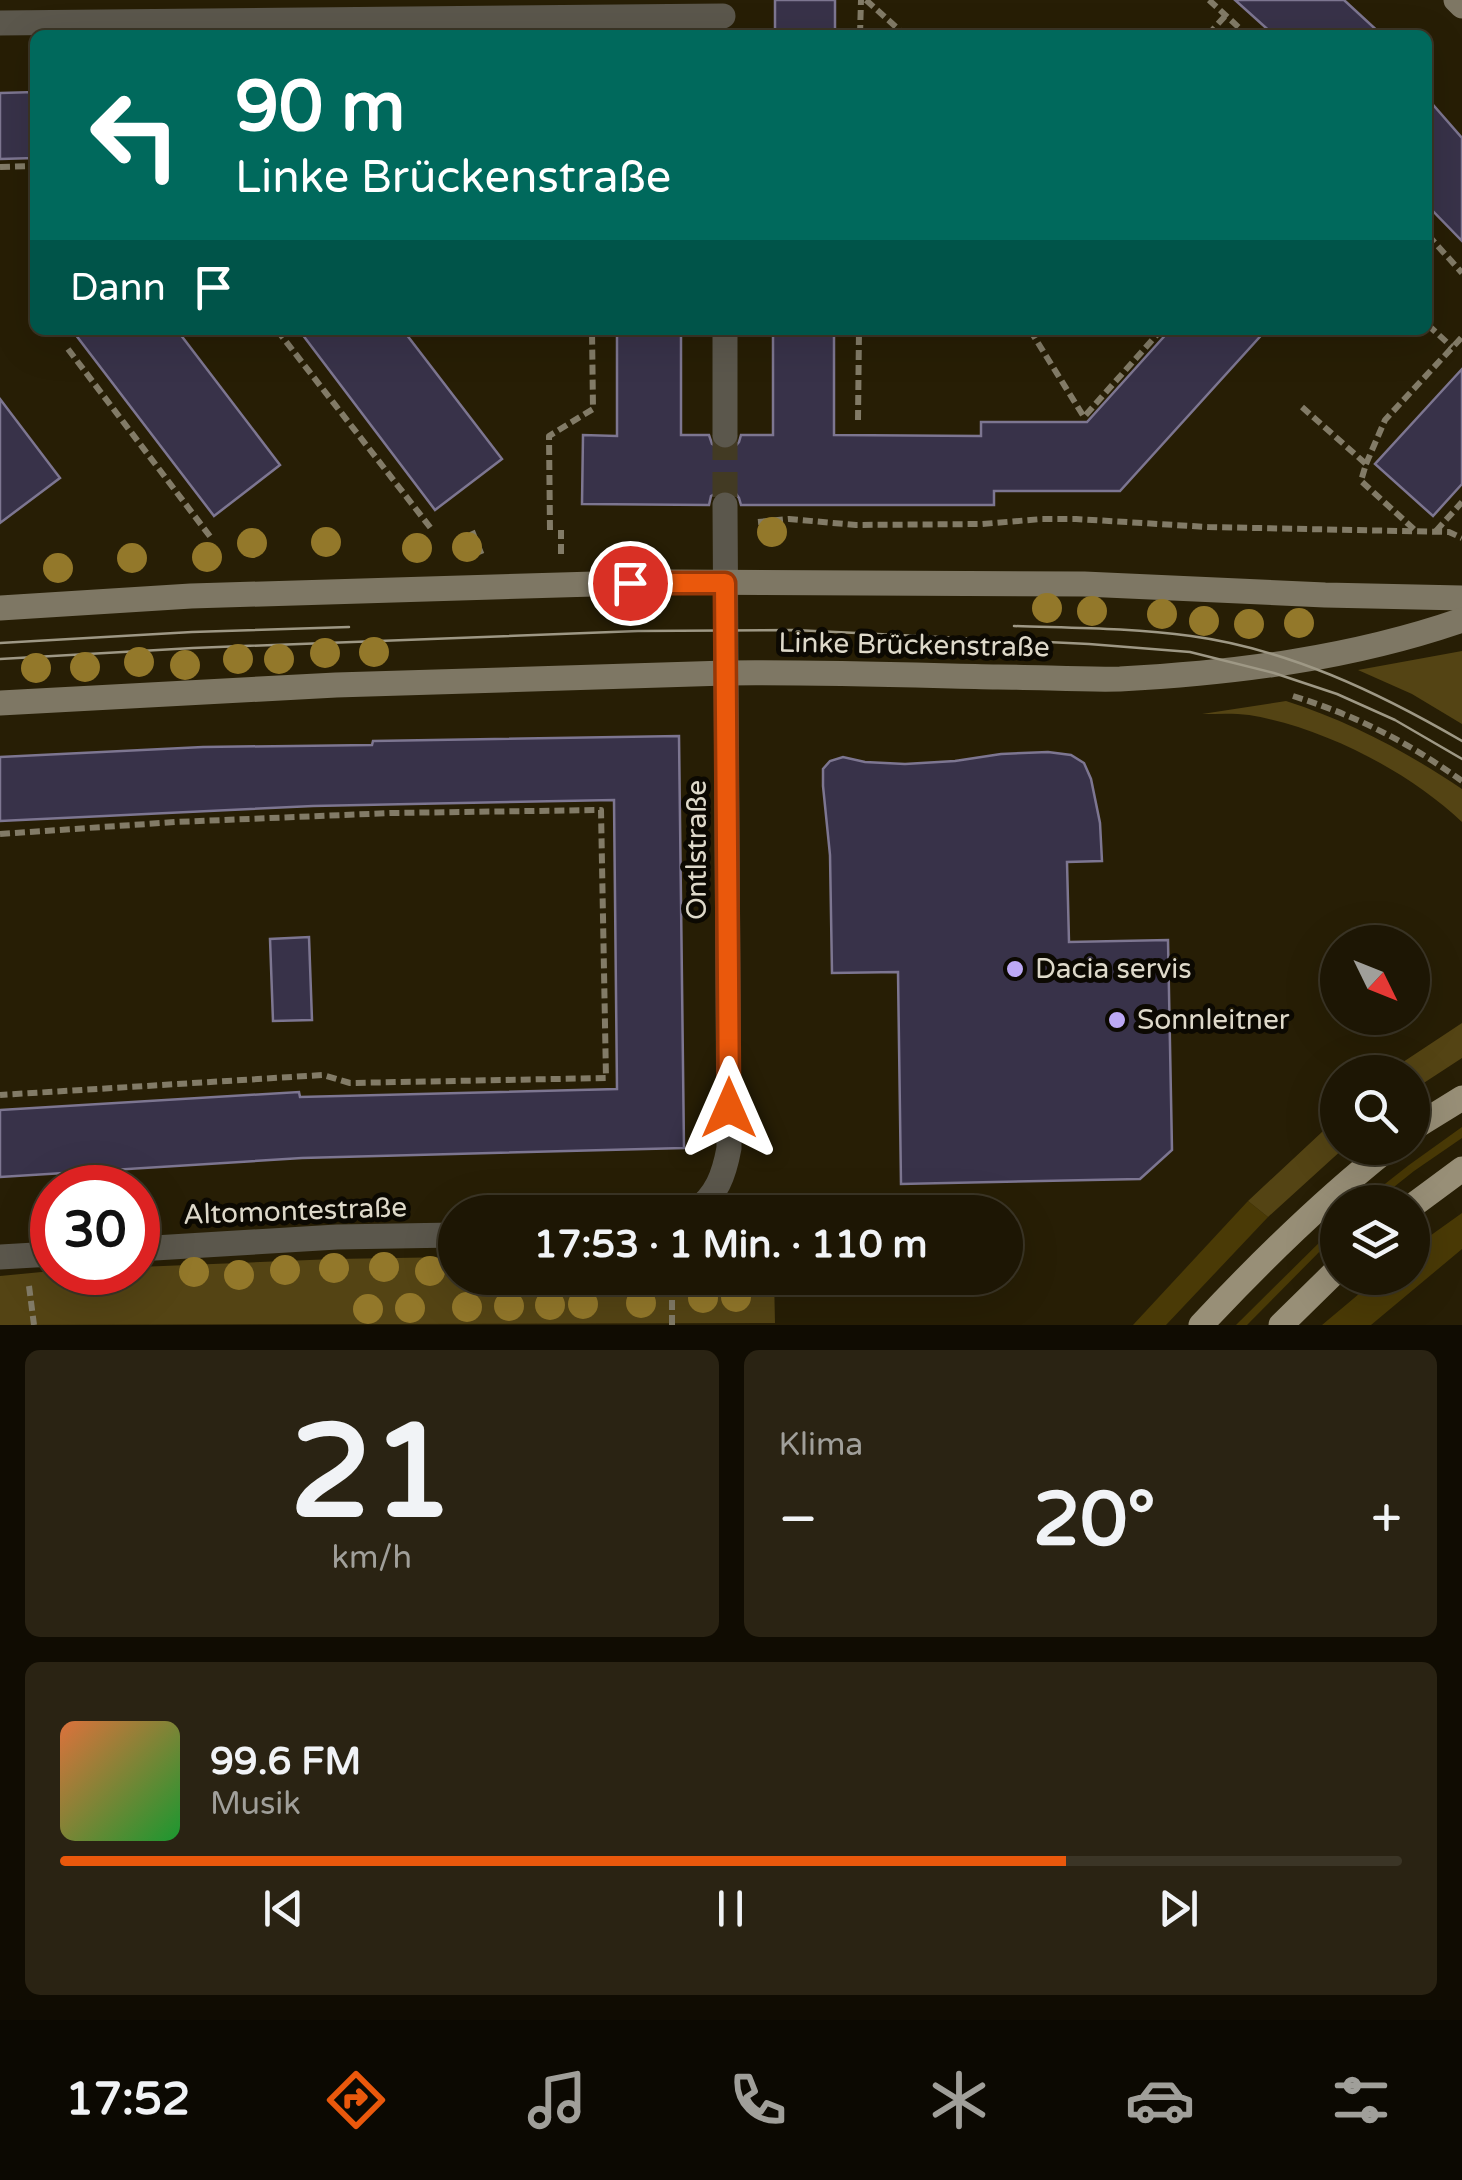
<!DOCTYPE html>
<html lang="de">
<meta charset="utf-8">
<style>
body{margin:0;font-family:"Varela Round",sans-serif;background:#2a2313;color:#f1f3f6;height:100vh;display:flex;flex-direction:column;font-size:38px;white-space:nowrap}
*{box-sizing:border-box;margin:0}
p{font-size:32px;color:#a09f9a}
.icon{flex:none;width:55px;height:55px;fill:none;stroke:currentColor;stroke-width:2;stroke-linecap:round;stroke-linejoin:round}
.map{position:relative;height:1325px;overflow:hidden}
.details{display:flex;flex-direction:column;gap:25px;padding:25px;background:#100c02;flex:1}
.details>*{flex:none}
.hud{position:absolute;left:30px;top:30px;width:1402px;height:305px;border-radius:15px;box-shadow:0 10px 40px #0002,0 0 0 2px #3b3526;background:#00695c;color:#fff;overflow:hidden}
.needle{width:65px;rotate:133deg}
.controls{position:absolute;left:1320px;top:925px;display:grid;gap:20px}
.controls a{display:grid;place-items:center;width:110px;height:110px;border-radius:50%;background:#1d1604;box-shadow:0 10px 40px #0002,0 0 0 2px #3b3526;font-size:50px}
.speed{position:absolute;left:30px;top:1165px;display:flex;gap:20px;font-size:50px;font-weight:700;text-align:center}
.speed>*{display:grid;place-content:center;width:130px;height:130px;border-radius:50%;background:#1d1604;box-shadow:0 10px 40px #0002,0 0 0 2px #3b3526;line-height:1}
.speed .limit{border:15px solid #d22;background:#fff;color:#111}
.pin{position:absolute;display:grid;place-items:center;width:85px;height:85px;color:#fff;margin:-42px;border:5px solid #fff;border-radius:50%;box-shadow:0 2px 10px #0007}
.me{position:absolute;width:110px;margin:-55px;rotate:0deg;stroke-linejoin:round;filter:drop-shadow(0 0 8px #0008)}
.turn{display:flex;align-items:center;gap:35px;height:210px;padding:0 40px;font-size:45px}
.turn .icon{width:130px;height:130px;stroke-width:2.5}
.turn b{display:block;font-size:70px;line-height:85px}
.then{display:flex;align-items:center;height:95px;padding:0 40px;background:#0003;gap:20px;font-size:38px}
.big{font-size:75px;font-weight:800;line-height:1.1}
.details .tile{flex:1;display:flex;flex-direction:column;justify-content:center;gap:15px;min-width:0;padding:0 35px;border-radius:15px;background:#2a2313}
.details .dial{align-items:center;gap:0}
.dial b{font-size:130px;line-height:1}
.song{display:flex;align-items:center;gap:30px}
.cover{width:120px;height:120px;border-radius:15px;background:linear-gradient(135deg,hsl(20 70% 55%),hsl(130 70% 35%))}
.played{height:10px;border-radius:5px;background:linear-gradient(90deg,#ea580c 75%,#3b3526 75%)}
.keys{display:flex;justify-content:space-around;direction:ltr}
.heat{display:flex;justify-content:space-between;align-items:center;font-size:55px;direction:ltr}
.details .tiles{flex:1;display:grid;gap:25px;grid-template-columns:1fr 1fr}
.tile:last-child{grid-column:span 2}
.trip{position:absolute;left:438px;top:1195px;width:585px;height:100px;border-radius:50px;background:#1d1604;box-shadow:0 10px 40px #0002,0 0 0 2px #3b3526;font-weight:800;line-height:100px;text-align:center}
.tab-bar{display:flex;height:160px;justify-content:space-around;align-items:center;background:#0c0902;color:#a09f9a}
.tab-bar .icon{width:70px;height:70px}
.tab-bar .on{color:#ea580c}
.tab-bar b{font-size:45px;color:#f1f3f6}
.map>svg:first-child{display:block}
.green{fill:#4a3a06}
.forest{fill:#544414}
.building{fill:#383249;stroke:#7d7691;stroke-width:2.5}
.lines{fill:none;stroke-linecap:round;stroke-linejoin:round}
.minor-tunnel{stroke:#423a23;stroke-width:25;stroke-dasharray:25 12;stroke-linecap:butt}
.path{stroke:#827b67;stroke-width:6;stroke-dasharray:10 5;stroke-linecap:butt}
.minor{stroke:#5b574c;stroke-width:25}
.secondary{stroke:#7e7764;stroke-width:25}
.primary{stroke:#988f77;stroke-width:25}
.tram{stroke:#9e9885;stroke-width:2.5}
.tree{fill:#93782a}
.route-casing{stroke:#983908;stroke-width:25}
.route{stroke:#ea580c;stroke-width:18}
.poi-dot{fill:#bda9f5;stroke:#0c0902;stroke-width:4}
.labels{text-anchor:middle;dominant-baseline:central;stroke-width:10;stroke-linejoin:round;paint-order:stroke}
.street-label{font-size:28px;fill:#ded9ca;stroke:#0c0902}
.poi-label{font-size:28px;fill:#ded9ca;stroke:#0c0902;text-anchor:start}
</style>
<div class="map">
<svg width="1462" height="1325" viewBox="0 0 1462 1325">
<rect width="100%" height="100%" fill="#271e05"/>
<!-- green -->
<g class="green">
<path d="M 1462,1127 L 1462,1138 L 1414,1171 L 1375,1202 L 1362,1202 L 1409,1165 Z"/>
<path d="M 1248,1201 L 1268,1217 L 1166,1325 L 1133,1325 Z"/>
<path d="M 1462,1213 L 1462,1249 L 1371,1325 L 1322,1325 L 1378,1278 L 1412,1278 L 1413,1248 Z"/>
<path d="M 1337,1225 L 1337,1234 L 1247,1325 L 1236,1325 Z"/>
</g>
<!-- forest -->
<g class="forest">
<path d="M 1462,651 L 1462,724 L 1412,694 L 1358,670 Z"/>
<path d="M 1286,701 C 1349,721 1407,752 1462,789 L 1462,822 C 1408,771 1323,727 1249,715 C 1234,713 1218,714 1202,714 Z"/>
<path d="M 1462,1023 L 1462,1058 L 1413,1090 L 1412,1072 L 1388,1072 Z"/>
<path d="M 1337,1118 L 1338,1148 L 1344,1148 L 1268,1217 L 1248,1201 Z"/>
<path d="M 455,1257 L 455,1278 L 774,1278 L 775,1323 L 0,1325 L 0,1276 L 52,1271 L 138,1272 L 138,1267 L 334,1259 Z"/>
</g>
<!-- building -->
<g class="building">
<rect x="775" y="0" width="60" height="35"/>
<path d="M 1235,0 L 1344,0 L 1382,35 L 1274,35 Z"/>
<path d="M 35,92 L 35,158 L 0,159 L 0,93 Z"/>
<path d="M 1428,99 L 1462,138 L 1462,241 L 1428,206 Z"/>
<path d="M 72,330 L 177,330 L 280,465 L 214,516 Z"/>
<path d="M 299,330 L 403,330 L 502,459 L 435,510 Z"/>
<path d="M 617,330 L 681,330 L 681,435 L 709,435 L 712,444 L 724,451 L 734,448 L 739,442 L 741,435 L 773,435 L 773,330 L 834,330 L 834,435 L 981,436 L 981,422 L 1087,422 L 1170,330 L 1266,330 L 1120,491 L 994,491 L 994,505 L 741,505 L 739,498 L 734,491 L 724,489 L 711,496 L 709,505 L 582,504 L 583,435 L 617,436 Z"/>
<path d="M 1462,369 L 1462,484 L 1433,516 L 1375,464 Z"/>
<path d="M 0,399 L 60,478 L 0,523 Z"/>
<path d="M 679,736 L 684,1148 L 302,1158 L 0,1177 L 0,1110 L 299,1092 L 300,1097 L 617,1089 L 614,800 L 313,806 L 0,821 L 0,757 L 203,747 L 372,745 L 373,741 Z"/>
<path d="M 1048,752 L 1071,755 L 1084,763 L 1091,779 L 1100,823 L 1102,861 L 1067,862 L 1069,942 L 1168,940 L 1172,1150 L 1140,1179 L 901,1184 L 898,972 L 832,973 L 830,855 L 823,786 L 823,769 L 830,761 L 843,757 L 865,762 L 905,764 L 955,761 L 1001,754 Z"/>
<path d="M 309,937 L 312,1020 L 273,1021 L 270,939 Z"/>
</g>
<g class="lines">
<!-- minor-tunnel -->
<path class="minor-tunnel" d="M 725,435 L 725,505"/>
<!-- path -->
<g class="path">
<path d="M 866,0 L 905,35"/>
<path d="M 1209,0 L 1247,35"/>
<path d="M 860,35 L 861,0"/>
<path d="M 1208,35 L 1226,15"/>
<path d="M 0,167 L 35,166"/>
<path d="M 1428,235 L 1462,273"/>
<path d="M 1428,325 L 1452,347"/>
<path d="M 277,330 L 433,531"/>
<path d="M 1030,330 L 1084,417 L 1161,330"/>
<path d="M 68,349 L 212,539"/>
<path d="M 1302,407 L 1366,464 L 1361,481 L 1416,531"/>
<path d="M 858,420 L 859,330"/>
<path d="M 1366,464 L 1385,420 L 1462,337"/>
<path d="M 758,522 L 789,519 L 856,525 L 982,524 L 1042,519 L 1076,519 L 1208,527 L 1449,532 L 1462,538"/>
<path d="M 550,530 L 549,436 L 593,409 L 592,330"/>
<path d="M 472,531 L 483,558"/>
<path d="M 1436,531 L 1462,502"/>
<path d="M 561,554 L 561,530"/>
<path d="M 1293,696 C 1357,716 1408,742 1462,781"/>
<path d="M 0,834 L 176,822 L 392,813 L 601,810 L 606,1078 L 350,1083 L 323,1075 L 0,1095"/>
<path d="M 29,1286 L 34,1325"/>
<path d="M 672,1325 L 672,1278"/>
</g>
<!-- minor -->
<g class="minor">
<path d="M 0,23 L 723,16"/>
<path d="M 725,330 L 725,435"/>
<path d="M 694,1212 C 717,1195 724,1175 729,1148 L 725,505"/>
<path d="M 138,1249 L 337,1237 L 455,1235"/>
<path d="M 0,1257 L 52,1254"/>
</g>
<!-- secondary -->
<g class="secondary">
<path d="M 1456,0 L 1462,6"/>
<path d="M 0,608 L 191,596 L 663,582 L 1084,584 L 1325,595 L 1462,598"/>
<path d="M 0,703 L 336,685 L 726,673 C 817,672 907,675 998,677 C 1039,677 1079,680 1120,679 C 1236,673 1352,658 1462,620"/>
</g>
<!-- primary -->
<g class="primary">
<path d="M 1412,1129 L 1462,1098"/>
<path d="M 1412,1206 L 1462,1169"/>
<path d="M 1201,1325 C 1260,1262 1322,1201 1389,1148"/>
<path d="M 1281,1325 L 1338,1269"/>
</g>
<!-- tram -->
<g class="tram">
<path d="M 1014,626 C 1072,628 1132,628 1191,636 C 1287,649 1378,692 1462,741"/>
<path d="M 0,643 L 192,632 L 349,627"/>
<path d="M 0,659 L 193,648 L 638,631 L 794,630 L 1089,644 L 1190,652 L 1274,673 L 1337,694 L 1395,720 L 1462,759"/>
</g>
</g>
<!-- trees -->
<g class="tree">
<circle cx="772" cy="532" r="15"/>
<circle cx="326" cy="542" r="15"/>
<circle cx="252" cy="543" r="15"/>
<circle cx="467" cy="547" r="15"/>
<circle cx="417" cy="548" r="15"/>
<circle cx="207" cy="557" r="15"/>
<circle cx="132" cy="558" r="15"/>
<circle cx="58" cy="568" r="15"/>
<circle cx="1047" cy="608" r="15"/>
<circle cx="1092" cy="611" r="15"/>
<circle cx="1162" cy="614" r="15"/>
<circle cx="1204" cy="621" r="15"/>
<circle cx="1299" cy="623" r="15"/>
<circle cx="1249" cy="624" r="15"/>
<circle cx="374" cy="652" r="15"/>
<circle cx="325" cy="653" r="15"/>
<circle cx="238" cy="659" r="15"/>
<circle cx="279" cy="659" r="15"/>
<circle cx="139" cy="662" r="15"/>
<circle cx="185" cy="665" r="15"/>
<circle cx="85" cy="667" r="15"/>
<circle cx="36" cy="668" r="15"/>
<circle cx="384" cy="1267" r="15"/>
<circle cx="334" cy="1268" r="15"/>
<circle cx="285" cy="1270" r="15"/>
<circle cx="430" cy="1271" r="15"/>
<circle cx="194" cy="1272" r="15"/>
<circle cx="239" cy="1275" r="15"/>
<circle cx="736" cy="1297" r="15"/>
<circle cx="703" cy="1298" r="15"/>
<circle cx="641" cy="1303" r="15"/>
<circle cx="583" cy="1304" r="15"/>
<circle cx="550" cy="1305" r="15"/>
<circle cx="509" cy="1306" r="15"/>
<circle cx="467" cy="1307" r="15"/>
<circle cx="410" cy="1308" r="15"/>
<circle cx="368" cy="1309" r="15"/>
</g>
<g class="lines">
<defs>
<path id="route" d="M 630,583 L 725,583 L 729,1108"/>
</defs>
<!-- route casing -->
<use href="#route" class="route-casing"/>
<!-- route -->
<use href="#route" class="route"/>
</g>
<!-- markers -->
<g class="poi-dot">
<circle cx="1015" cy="969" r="10"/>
<circle cx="1117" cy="1020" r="10"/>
</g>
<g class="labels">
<!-- street labels -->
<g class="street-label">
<text transform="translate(914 645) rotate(1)">Linke Brückenstraße</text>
<text transform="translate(697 850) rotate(-90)">Ontlstraße</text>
<text transform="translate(295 1211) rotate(-2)">Altomontestraße</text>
</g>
<!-- poi labels -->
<g class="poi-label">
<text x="1035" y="969">Dacia servis</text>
<text x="1137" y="1020">Sonnleitner</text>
</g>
</g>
</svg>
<div class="controls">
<a><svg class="needle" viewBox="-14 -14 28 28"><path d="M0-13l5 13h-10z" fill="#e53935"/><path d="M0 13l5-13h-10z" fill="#a09f9a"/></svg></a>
<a><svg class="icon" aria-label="search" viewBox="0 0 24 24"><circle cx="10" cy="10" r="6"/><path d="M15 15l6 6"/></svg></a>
<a><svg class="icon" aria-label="layers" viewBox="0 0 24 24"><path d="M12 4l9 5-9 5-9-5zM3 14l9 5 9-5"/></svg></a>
</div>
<div class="speed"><div class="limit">30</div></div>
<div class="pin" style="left:630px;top:583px;background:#d93025"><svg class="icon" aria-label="arrive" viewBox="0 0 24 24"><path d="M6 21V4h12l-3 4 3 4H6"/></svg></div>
<svg class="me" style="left:729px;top:1108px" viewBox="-20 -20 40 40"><path d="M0-17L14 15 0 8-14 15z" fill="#ea580c" stroke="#fff" stroke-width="4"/></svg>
<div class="trip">17:53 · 1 Min. · 110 m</div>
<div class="hud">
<div class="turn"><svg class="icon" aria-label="left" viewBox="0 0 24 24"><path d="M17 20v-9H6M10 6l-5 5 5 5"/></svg><div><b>90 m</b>Linke Brückenstraße</div></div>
<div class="then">Dann<svg class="icon" aria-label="arrive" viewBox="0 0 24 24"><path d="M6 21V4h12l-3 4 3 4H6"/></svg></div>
</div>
</div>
<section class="details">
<div class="tiles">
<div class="tile dial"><b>21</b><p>km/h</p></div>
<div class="tile"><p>Klima</p>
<div class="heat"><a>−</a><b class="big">20°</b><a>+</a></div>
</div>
<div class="tile">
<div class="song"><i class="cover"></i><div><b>99.6 FM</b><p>Musik</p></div></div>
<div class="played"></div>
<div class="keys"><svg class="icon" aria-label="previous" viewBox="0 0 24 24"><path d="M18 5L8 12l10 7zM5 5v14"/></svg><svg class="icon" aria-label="pause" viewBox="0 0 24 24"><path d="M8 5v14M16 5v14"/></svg><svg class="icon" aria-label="next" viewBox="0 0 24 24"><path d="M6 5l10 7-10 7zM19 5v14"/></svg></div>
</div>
</div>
</section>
<nav class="tab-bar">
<b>17:52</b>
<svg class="icon on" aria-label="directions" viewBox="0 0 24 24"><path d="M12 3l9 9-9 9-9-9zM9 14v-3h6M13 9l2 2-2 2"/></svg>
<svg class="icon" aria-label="music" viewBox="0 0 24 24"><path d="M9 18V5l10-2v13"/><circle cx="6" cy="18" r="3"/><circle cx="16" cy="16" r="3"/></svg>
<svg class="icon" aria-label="phone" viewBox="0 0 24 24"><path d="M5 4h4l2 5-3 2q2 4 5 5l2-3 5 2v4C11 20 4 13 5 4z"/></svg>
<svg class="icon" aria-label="climate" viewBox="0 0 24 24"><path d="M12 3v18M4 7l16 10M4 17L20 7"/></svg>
<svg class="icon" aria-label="car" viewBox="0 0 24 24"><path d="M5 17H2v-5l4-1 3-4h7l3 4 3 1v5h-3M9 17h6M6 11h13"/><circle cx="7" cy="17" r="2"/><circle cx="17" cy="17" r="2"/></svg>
<svg class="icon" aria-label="filters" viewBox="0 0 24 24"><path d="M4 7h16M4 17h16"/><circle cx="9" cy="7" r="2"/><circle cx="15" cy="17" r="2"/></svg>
</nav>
